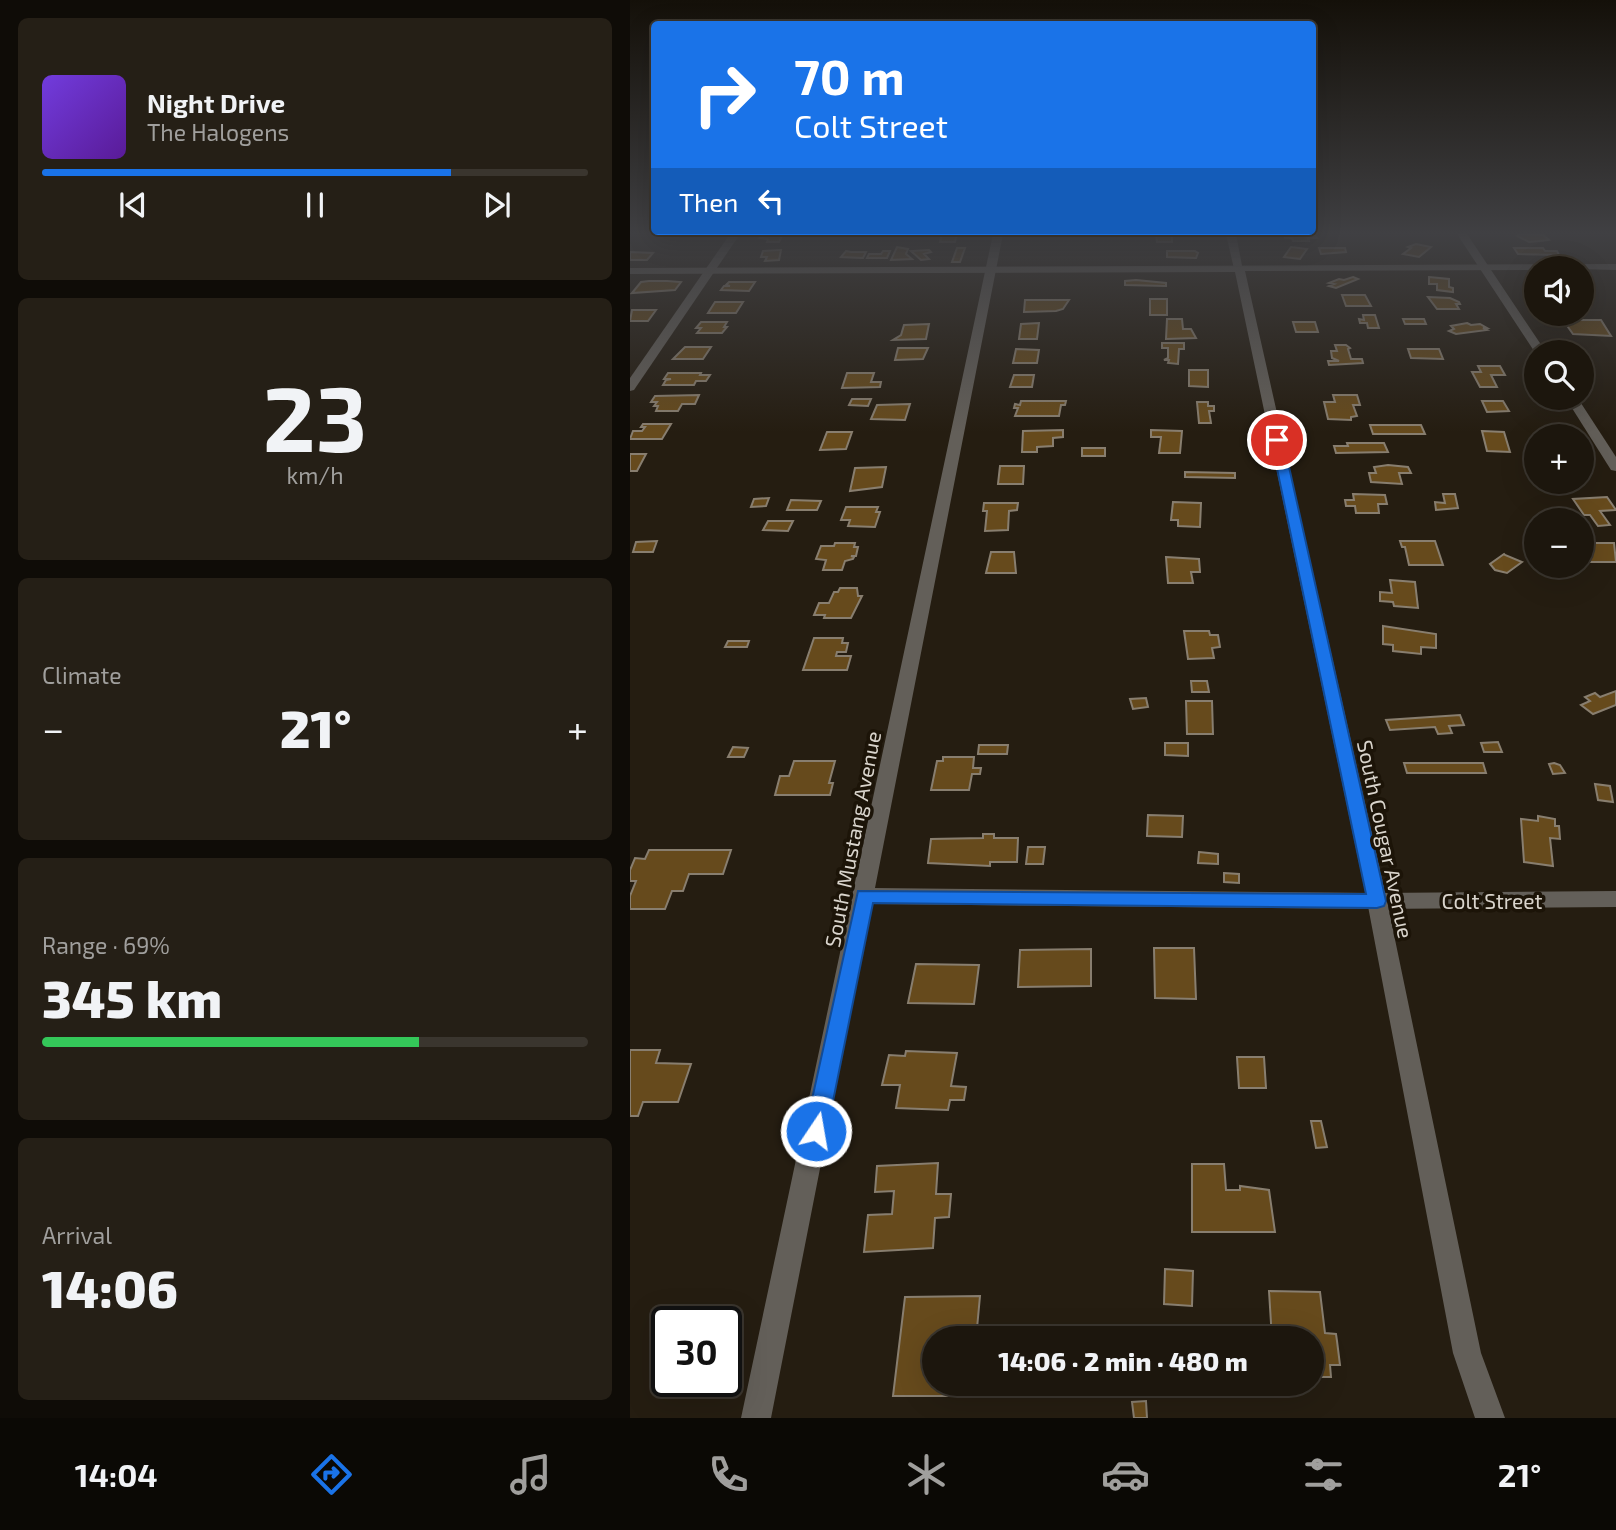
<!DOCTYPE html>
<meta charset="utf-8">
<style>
body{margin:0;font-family:"Exo 2",sans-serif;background:#251f16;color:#f1f3f6;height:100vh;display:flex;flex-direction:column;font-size:26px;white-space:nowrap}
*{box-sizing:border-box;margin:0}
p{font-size:23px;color:#a09f9d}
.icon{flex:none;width:38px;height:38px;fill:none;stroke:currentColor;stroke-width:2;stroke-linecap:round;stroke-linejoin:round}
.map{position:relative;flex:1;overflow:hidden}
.drawer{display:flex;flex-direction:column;gap:18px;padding:18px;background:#0f0c07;width:630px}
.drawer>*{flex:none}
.top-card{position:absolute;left:21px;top:21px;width:665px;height:214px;border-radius:7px;box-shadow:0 7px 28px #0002,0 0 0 2px #3a352e;background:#1a73e8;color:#fff;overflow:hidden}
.controls{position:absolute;left:894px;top:256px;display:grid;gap:14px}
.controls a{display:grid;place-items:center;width:70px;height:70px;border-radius:50%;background:#1c160d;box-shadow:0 7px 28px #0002,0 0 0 2px #3a352e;font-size:35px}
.speed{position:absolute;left:21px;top:1306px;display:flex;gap:14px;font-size:35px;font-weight:700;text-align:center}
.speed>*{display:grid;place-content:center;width:91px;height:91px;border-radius:50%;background:#1c160d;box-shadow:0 7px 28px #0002,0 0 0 2px #3a352e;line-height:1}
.speed .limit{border:4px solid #111;border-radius:10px;background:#fff;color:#111}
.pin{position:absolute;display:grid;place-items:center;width:60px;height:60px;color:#fff;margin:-30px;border:4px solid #fff;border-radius:50%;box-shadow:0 2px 7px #0007}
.me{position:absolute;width:77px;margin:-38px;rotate:12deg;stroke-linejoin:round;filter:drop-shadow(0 0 5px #0008)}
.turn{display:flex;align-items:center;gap:24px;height:147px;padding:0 28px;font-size:32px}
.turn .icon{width:91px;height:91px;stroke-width:2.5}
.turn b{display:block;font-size:49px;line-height:60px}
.then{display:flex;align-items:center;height:66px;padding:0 28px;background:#0003;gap:14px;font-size:26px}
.big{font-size:52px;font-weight:800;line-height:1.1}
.drawer .tile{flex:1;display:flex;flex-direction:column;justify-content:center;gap:10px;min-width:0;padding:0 24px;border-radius:10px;background:#251f16}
.drawer .dial{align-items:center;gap:0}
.dial b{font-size:91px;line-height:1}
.song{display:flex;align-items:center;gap:21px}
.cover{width:84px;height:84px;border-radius:10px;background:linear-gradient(135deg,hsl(260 70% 55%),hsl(270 70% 35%))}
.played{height:7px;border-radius:4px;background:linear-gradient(90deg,#1a73e8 75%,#3a352e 75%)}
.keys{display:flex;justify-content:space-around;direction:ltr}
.heat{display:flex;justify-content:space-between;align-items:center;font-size:38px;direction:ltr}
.charge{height:10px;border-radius:5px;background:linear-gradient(90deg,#34c759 69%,#3a352e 0)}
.trip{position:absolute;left:292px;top:1326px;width:402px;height:70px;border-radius:35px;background:#1c160d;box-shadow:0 7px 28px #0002,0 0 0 2px #3a352e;font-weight:800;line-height:70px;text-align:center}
.menu{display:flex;height:112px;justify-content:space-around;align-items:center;background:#0b0905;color:#a09f9d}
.menu .icon{width:49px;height:49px}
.menu .on{color:#1a73e8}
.menu b{font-size:32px;color:#f1f3f6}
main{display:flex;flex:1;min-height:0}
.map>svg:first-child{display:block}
.building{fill:#664a1c;stroke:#887e6f;stroke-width:2}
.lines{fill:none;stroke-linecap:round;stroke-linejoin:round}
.minor{fill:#635f59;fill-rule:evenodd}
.tertiary{fill:#635f59;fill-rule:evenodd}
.route{fill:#1a73e8;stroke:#114b97;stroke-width:2}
.labels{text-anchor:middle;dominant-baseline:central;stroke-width:7;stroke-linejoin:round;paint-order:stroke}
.street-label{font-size:21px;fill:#d9d4cc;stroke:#1c1408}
</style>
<main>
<section class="drawer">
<div class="tile">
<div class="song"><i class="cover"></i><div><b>Night Drive</b><p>The Halogens</p></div></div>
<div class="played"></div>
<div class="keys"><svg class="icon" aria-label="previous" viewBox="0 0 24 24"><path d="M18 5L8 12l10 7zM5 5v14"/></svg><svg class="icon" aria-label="pause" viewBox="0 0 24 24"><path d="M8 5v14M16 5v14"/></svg><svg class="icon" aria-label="next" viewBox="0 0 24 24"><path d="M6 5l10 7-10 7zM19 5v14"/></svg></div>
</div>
<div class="tile dial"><b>23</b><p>km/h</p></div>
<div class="tile"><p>Climate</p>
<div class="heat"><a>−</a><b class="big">21°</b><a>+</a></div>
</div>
<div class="tile"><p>Range · 69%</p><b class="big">345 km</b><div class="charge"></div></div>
<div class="tile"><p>Arrival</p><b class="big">14:06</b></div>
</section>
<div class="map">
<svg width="986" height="1418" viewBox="0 0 986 1418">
<rect width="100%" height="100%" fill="#251d11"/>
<!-- building -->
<g class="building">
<path d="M 138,234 L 153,234 L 149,242 L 137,242 L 138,239 L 130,238 Z"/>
<path d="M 312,234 L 327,234 L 325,242 L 310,242 Z"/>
<path d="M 526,234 L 542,234 L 542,242 L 527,242 Z"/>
<path d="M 890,234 L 913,235 L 919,240 L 899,242 L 887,236 Z"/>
<path d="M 654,235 L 685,235 L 687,238 L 678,238 L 679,241 L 663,241 L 662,238 L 655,238 Z"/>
<path d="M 786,244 L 801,247 L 789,257 L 773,254 L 781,248 L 778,247 Z"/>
<path d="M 267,247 L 278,249 L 276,254 L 282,259 L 261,260 Z"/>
<path d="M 661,247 L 677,249 L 670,259 L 654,257 Z"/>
<path d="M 327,248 L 335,248 L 330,262 L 322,262 Z"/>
<path d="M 689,248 L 715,248 L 716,252 L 691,254 Z"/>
<path d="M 884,248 L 913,248 L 915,251 L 927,251 L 929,255 L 888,254 Z"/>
<path d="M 151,250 L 149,260 L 135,261 L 137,257 L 131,257 L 133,251 Z"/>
<path d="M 299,250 L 301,252 L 294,254 L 299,259 L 291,260 L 281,251 Z"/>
<path d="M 216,251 L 221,252 L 236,252 L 233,258 L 211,257 Z"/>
<path d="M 253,251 L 260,251 L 257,258 L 237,258 L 239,254 L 251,254 Z"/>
<path d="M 537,251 L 565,251 L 568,253 L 566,258 L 537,257 Z"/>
<path d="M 0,252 L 23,253 L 17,260 L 0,260 Z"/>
<path d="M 723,277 L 728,279 L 706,288 L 699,286 L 704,284 L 699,283 L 709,279 L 714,280 Z"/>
<path d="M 799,277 L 819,279 L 819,287 L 823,288 L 823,292 L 807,290 L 807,284 L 799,284 Z"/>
<path d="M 506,280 L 536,283 L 536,286 L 495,285 L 495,281 Z"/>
<path d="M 19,281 L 37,281 L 51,282 L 45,290 L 2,293 L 11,282 Z"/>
<path d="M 99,282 L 125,282 L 119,291 L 91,290 L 94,286 L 100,286 L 96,285 Z"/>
<path d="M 712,295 L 735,295 L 741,306 L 716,306 Z"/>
<path d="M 798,297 L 820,298 L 829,302 L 830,304 L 826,304 L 829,309 L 807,309 Z"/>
<rect x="520" y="299" width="17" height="16"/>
<path d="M 395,300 L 439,300 L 433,309 L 426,311 L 394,312 Z"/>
<path d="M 85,302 L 113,302 L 106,313 L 78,313 Z"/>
<path d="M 2,310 L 26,310 L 18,321 L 0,321 Z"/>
<path d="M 733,315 L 745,315 L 749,328 L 738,328 L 737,323 L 730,323 L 729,319 L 734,320 Z"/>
<path d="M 537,319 L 552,319 L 553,329 L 561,329 L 566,338 L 536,339 Z"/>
<path d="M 773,319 L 794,319 L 796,324 L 775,324 Z"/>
<path d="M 933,320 L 971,320 L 981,336 L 943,334 Z"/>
<path d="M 71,322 L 97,322 L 94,327 L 97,327 L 92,333 L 67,333 L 71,328 L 66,328 Z"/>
<path d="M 663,322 L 685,322 L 688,332 L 666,332 Z"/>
<path d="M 409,323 L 407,339 L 389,339 L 391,324 Z"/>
<path d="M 837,323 L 841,325 L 850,324 L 857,328 L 853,328 L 857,330 L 826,334 L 819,331 L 824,329 L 821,326 Z"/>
<path d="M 299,324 L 296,339 L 263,340 L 271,335 L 274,325 Z"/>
<path d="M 532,343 L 554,343 L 554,349 L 549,349 L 548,364 L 538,363 L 539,360 L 534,360 L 538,358 L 538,348 L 532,348 Z"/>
<path d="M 705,345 L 716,345 L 720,348 L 718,349 L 721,359 L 732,359 L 733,363 L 699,365 L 698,361 L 709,361 L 702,358 L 701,351 L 707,351 Z"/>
<path d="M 55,347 L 81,347 L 73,359 L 43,359 Z"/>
<path d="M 268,348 L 298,348 L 293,359 L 265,360 Z"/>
<path d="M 386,349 L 409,350 L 407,363 L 383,363 Z"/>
<path d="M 778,349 L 809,349 L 813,359 L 781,358 Z"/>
<path d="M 848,366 L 870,366 L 875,375 L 861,375 L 867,387 L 850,387 L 842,372 L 851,372 Z"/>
<path d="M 559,370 L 578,370 L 578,387 L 559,386 Z"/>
<path d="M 38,373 L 71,373 L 70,375 L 80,375 L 76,381 L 66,381 L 64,385 L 33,385 L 36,380 L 41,379 L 34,379 Z"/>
<path d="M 217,373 L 244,373 L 241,382 L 251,382 L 250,387 L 212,388 Z"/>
<path d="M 384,375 L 404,375 L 402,387 L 380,387 Z"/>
<path d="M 69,395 L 65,404 L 52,404 L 48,411 L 26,411 L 28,406 L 24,406 L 27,402 L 21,402 L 25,396 Z"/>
<path d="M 703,395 L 727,395 L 730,405 L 723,405 L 727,416 L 721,417 L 721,420 L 698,419 L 694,402 L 705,402 Z"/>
<path d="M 222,399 L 241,399 L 238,406 L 219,405 Z"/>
<path d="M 391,401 L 436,401 L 435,405 L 431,405 L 429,416 L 385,416 L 388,408 L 384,408 L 385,404 L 390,405 Z"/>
<path d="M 852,401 L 873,401 L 879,411 L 857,412 Z"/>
<path d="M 567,402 L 578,402 L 578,406 L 584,406 L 584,411 L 579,411 L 581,423 L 569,423 Z"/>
<path d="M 280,404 L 275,420 L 241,419 L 247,405 Z"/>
<path d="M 13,424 L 41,424 L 32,439 L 0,439 L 3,431 L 12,431 L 15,427 L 11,427 Z"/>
<path d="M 740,425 L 791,425 L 795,434 L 743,434 Z"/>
<path d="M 433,430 L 433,437 L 423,438 L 423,446 L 407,447 L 407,452 L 392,452 L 393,431 Z"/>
<path d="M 521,430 L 552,431 L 550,453 L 529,453 L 531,437 L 521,437 Z"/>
<path d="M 852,431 L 874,432 L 880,452 L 857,451 Z"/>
<path d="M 197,432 L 222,432 L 216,449 L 190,450 Z"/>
<path d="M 717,443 L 754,443 L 758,452 L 706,453 L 704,446 L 718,446 Z"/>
<rect x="452" y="448" width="23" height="8"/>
<path d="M 0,454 L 16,454 L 7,471 L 0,471 Z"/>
<path d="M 758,465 L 778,467 L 781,473 L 769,473 L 772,484 L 741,482 L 739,473 L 746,473 L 744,467 Z"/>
<path d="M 370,466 L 394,466 L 393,484 L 368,484 Z"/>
<path d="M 256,467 L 252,487 L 220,491 L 225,468 Z"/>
<path d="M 555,472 L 605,473 L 605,478 L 555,477 Z"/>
<path d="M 723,494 L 755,495 L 757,504 L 748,504 L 749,513 L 726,513 L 725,506 L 716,506 L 715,500 L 724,500 Z"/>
<path d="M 813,494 L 825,494 L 828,508 L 806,510 L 805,502 L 815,503 Z"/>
<path d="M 977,497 L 986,510 L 970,511 L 980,525 L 968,526 L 960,515 L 954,515 L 943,499 Z"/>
<path d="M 139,498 L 136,506 L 121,507 L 124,499 Z"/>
<path d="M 161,500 L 191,501 L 187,510 L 157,510 Z"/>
<path d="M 543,502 L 571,503 L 570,527 L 548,526 L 548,520 L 541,520 Z"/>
<path d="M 354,503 L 388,503 L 387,510 L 379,511 L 378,530 L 355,531 L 357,511 L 353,511 Z"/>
<path d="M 216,507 L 248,507 L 246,512 L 250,512 L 245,527 L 218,526 L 220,520 L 211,520 Z"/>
<path d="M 138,521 L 163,521 L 158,531 L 133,530 Z"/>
<path d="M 27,541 L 23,552 L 3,552 L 6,542 Z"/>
<path d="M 770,541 L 805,541 L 813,565 L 779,565 L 775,547 L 772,547 Z"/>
<path d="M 205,543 L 225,543 L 224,547 L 228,547 L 226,556 L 221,556 L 224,557 L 223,559 L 215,561 L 212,570 L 193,570 L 196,560 L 186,559 L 191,546 L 204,546 Z"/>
<path d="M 952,543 L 984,543 L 986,562 L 952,562 Z"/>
<path d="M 361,552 L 384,552 L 386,573 L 356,573 Z"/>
<path d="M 874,554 L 875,555 L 892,562 L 877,573 L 865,570 L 860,564 Z"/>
<path d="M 536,557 L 569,559 L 570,572 L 561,572 L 563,583 L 538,583 Z"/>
<path d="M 760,580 L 785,582 L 788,608 L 764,606 L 763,602 L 750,601 L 750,592 L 762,593 Z"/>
<path d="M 210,588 L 227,588 L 228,596 L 232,596 L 221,618 L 194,618 L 195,615 L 184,615 L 189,603 L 199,603 L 204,592 L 208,592 Z"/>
<path d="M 753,626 L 806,634 L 806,648 L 791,647 L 791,654 L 763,651 L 763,645 L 753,644 Z"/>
<path d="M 554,631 L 579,631 L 580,635 L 588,635 L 590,647 L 582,648 L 584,658 L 558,659 Z"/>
<path d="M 184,638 L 213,638 L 212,643 L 218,643 L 216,652 L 207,652 L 206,656 L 221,656 L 217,670 L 173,670 Z"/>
<path d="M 98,641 L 119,641 L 117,647 L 95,647 Z"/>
<path d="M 561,681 L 577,681 L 579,692 L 562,692 Z"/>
<path d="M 986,691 L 986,705 L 963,714 L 951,705 L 960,701 L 955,697 L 965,693 L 970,697 Z"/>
<path d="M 516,698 L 518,707 L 503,709 L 500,699 Z"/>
<path d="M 556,701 L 582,701 L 583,734 L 557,734 Z"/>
<path d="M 830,715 L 834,725 L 819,726 L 822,733 L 808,734 L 805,727 L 760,730 L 756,720 Z"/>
<path d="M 868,742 L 872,752 L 854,752 L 851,743 Z"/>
<path d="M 535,743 L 558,743 L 558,756 L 535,755 Z"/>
<path d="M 349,745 L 378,745 L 377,754 L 348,754 Z"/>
<path d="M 103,747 L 118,748 L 114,757 L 98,757 Z"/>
<path d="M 313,757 L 344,757 L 343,768 L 351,768 L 350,774 L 342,774 L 339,790 L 301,790 L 307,761 L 313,761 Z"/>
<path d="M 164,761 L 205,761 L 199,783 L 203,783 L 200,795 L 145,795 L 150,776 L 159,776 Z"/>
<path d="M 774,763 L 853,763 L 856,773 L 777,773 Z"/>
<path d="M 924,763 L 930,765 L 935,773 L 923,774 L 919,764 Z"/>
<path d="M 965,784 L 980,786 L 983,802 L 968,800 Z"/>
<path d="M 518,815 L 553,816 L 552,837 L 517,836 Z"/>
<path d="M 908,816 L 925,819 L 925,826 L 929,826 L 930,839 L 920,838 L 923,866 L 894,862 L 891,819 L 908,821 Z"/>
<path d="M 353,834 L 364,834 L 364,838 L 388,838 L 387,862 L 360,862 L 360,866 L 298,863 L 301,839 L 353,838 Z"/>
<path d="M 398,847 L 415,847 L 413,864 L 396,864 Z"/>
<path d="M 19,850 L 101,850 L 93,874 L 59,874 L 53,891 L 42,891 L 35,909 L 0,909 L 0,896 L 6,881 L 0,881 L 0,870 L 5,858 L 15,859 Z"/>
<path d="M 569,852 L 588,854 L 588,864 L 568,863 Z"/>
<path d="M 594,873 L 609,874 L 609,883 L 594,882 Z"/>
<path d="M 524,948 L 564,948 L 566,999 L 525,998 Z"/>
<path d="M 461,949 L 461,986 L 388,987 L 390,950 Z"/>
<path d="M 286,964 L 349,965 L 344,1004 L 278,1003 Z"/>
<path d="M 0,1050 L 30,1050 L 26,1063 L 61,1064 L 48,1102 L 13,1102 L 8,1116 L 0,1116 Z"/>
<path d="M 276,1051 L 327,1053 L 321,1086 L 336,1087 L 334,1100 L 320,1100 L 318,1110 L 266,1108 L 270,1085 L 252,1085 L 259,1055 L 275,1056 Z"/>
<path d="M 607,1057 L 634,1057 L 636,1088 L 609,1088 Z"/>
<path d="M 681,1121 L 691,1121 L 697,1147 L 686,1148 Z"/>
<path d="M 308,1163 L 306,1194 L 321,1194 L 319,1217 L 305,1218 L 303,1248 L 234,1252 L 238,1215 L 262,1214 L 264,1191 L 245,1192 L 247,1166 Z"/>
<path d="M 562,1164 L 594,1164 L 596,1190 L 610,1190 L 610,1186 L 639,1190 L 645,1232 L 562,1232 Z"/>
<path d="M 535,1269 L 563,1271 L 562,1306 L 534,1304 Z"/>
<path d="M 639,1291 L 690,1292 L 695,1333 L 706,1334 L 707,1341 L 710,1365 L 700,1365 L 701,1377 L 682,1377 L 682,1339 L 642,1339 Z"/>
<path d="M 350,1296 L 346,1339 L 304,1339 L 304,1384 L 343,1384 L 342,1396 L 263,1396 L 275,1297 Z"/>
<path d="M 407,1384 L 448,1384 L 448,1392 L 407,1393 Z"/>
<path d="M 516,1401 L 517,1418 L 504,1418 L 502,1402 Z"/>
</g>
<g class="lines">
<!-- minor -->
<g class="minor">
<path d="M 100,234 L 110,234 L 4,390 L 0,391 L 0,378 Z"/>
<path d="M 363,234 L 373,234 L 245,888 L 747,893 L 986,891 L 986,907 L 747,909 L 242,904 L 141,1418 L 111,1418 Z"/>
<path d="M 596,234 L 606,234 L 613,271 L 604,269 Z"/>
<path d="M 827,234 L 837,234 L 916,352 L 906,352 L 906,354 Z"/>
<path d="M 935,397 L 947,397 L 986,457 L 986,471 L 981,470 Z"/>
</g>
<!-- tertiary -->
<path class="tertiary" d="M 986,264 L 986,270 L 906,268 L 906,270 L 615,271 L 757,901 L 851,1353 L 875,1418 L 845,1418 L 823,1353 L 737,901 L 605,272 L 0,274 L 0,268 Z"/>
</g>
<!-- sky -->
<linearGradient id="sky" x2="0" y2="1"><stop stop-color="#141009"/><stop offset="0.54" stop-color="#404043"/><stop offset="1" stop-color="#404043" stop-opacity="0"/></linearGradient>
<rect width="986" height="432" fill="url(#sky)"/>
<!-- route -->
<path class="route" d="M 643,437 L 653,440 L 756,901 L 754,906 L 747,908 L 243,903 L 197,1131 L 194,1138 L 186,1141 L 178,1138 L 175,1131 L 228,891 L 736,894 L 641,440 Z"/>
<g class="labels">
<!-- street labels -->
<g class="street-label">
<text transform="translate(222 839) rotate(-79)">South Mustang Avenue</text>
<text transform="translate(756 839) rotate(78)">South Cougar Avenue</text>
<text x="862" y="900">Colt Street</text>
</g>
</g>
</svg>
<div class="controls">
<a><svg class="icon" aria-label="sound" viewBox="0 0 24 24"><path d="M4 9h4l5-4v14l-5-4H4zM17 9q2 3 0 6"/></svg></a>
<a><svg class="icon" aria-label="search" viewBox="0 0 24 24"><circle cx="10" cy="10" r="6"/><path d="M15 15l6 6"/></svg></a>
<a>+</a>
<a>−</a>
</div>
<div class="speed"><div class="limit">30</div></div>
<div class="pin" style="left:647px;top:440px;background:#d93025"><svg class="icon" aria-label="arrive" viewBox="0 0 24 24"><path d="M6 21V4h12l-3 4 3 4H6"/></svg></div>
<svg class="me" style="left:186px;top:1131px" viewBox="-20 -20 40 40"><circle r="17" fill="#1a73e8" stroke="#fff" stroke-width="3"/><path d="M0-11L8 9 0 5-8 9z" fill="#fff"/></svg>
<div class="trip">14:06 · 2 min · 480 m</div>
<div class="top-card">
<div class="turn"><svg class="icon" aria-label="right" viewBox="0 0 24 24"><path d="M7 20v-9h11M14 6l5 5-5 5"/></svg><div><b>70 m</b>Colt Street</div></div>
<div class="then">Then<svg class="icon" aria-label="left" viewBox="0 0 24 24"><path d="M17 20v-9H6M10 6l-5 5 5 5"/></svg></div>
</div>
</div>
</main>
<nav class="menu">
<b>14:04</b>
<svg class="icon on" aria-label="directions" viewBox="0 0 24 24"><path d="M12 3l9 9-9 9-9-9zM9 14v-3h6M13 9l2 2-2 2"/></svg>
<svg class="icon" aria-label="music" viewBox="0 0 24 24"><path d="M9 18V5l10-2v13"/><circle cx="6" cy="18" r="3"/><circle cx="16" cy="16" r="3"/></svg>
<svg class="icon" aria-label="phone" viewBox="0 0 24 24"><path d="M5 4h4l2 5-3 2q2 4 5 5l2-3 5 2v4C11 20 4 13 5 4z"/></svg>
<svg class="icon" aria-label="climate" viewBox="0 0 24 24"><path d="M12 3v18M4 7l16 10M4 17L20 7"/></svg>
<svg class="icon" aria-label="car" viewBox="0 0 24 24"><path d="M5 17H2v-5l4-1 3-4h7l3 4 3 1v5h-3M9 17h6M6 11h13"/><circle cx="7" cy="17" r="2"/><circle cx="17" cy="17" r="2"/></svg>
<svg class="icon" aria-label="filters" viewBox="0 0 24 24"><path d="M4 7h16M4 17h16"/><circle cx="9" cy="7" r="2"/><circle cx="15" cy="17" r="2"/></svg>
<b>21°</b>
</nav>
